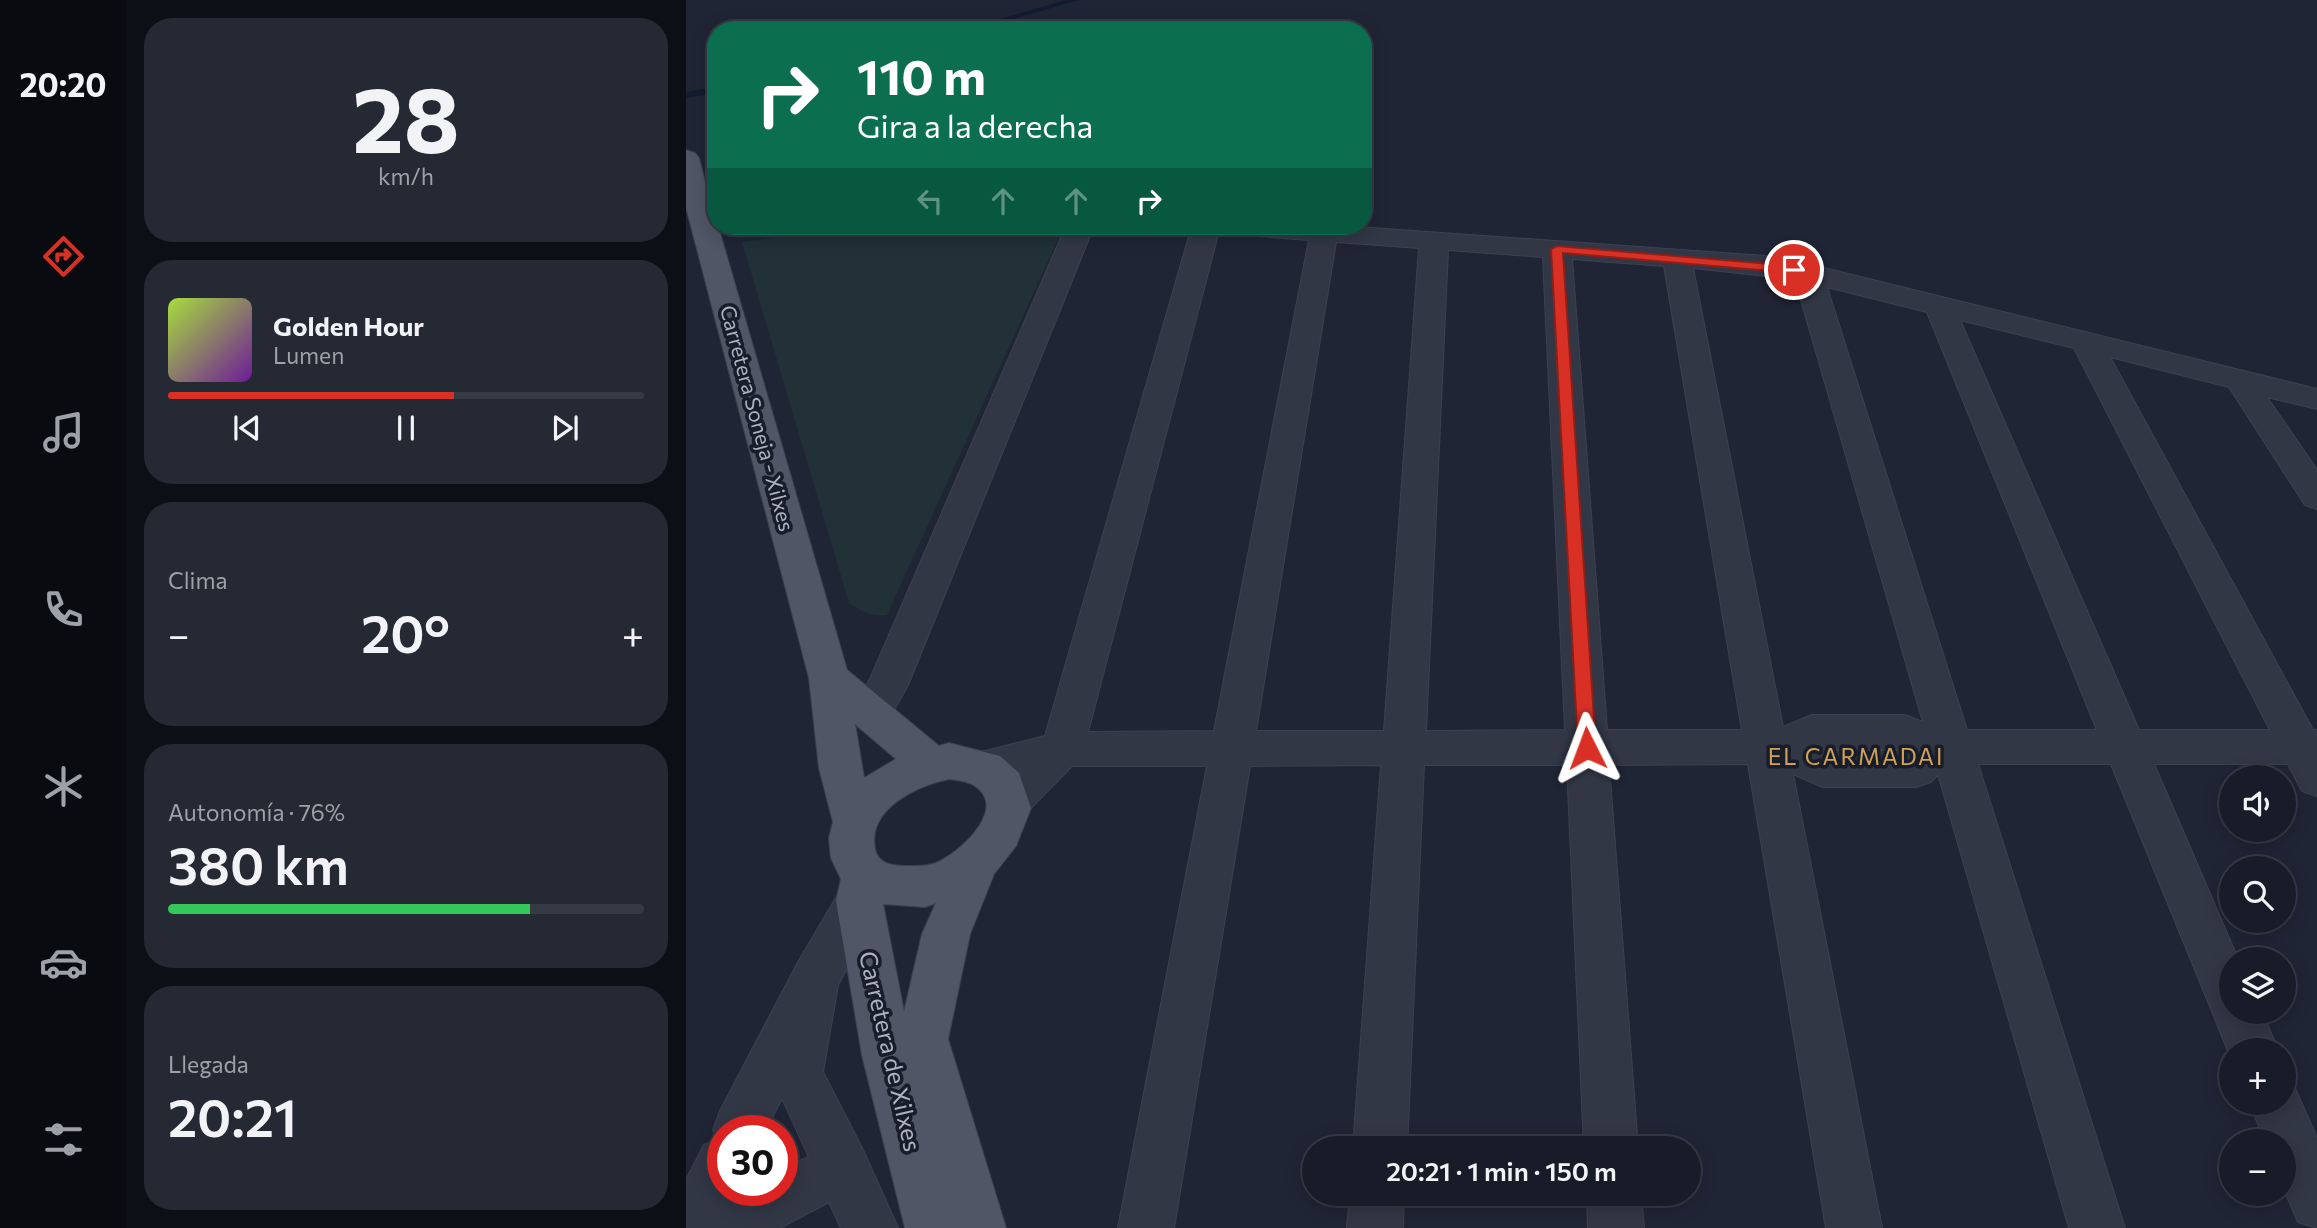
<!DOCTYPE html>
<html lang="es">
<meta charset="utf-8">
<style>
body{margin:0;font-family:Commissioner,sans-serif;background:#242934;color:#f1f3f6;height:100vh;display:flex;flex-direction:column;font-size:26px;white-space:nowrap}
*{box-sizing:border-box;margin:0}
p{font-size:23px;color:#9ea1a8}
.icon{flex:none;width:38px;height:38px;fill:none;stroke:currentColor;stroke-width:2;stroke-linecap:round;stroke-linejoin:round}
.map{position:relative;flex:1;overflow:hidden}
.drawer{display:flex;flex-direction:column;gap:18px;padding:18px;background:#0d0f16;width:560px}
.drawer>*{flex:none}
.hud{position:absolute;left:21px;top:21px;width:665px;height:214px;border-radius:28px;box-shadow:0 4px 18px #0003,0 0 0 2px #363a45;background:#0b6e4f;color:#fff;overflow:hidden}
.controls{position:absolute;left:1533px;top:765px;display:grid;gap:14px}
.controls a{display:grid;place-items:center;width:77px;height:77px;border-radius:50%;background:#171c28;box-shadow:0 4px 18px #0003,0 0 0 2px #363a45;font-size:35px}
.speed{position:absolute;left:21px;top:1115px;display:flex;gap:14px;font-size:35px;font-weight:700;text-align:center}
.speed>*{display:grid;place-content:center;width:91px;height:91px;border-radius:50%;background:#171c28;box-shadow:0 4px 18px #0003,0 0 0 2px #363a45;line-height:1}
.speed .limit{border:10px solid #d22;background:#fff;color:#111}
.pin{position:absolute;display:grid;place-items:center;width:60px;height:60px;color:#fff;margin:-30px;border:4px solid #fff;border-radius:50%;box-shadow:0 2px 7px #0007}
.me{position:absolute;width:77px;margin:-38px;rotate:357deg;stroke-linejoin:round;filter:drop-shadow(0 0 5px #0008)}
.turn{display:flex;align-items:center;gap:24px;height:147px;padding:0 35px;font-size:32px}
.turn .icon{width:91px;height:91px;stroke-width:2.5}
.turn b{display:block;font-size:49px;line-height:60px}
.lanes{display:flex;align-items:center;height:66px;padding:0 35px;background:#0003;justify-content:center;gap:35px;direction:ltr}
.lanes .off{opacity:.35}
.big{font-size:52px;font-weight:600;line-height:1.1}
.drawer .widget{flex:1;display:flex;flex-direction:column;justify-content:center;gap:10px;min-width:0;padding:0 24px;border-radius:28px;background:#242934}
.drawer .dial{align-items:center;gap:0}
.dial b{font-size:91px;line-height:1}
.song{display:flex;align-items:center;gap:21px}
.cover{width:84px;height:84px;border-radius:10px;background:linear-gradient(135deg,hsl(80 70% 55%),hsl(280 70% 35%))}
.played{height:7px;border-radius:4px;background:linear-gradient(90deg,#d93025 60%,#363a45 60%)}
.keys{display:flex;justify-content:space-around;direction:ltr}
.heat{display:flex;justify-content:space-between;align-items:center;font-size:38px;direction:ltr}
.charge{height:10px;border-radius:5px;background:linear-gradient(90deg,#34c759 76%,#363a45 0)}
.trip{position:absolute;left:616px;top:1136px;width:399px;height:70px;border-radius:35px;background:#171c28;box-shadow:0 4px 18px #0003,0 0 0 2px #363a45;font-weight:600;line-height:70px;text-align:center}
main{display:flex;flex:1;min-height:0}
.tab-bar{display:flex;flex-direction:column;width:126px;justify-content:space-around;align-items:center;background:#090b10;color:#9ea1a8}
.tab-bar .icon{width:49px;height:49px}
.tab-bar .selected{color:#d93025}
.tab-bar b{font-size:32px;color:#f1f3f6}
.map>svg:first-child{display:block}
.green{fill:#213137}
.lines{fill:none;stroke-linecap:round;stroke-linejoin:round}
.stream{fill:#131b32;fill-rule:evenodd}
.minor-casing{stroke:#3c414f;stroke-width:2}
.major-casing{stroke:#3c414f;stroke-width:2}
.minor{fill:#323746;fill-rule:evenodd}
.major{fill:#505666;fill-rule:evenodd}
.route{fill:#d93025;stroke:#8d1f18;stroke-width:2}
.labels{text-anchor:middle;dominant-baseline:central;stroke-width:7;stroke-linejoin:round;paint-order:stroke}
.street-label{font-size:21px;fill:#acb1c3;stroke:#181d2a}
.neighbourhood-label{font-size:23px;letter-spacing:2px;fill:#d3a057;stroke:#181d2a}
.near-street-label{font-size:24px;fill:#acb1c3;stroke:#181d2a}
</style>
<main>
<nav class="tab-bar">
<b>20:20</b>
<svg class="icon selected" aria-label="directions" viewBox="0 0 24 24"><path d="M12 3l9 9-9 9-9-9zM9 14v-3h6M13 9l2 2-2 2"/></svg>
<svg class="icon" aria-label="music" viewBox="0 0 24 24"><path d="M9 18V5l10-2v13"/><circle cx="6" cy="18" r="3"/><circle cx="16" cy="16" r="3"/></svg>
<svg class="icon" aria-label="phone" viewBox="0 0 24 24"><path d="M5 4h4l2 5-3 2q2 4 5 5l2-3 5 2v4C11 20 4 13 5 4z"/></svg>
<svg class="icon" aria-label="climate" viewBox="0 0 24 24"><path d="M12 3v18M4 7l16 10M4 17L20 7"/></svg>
<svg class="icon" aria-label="car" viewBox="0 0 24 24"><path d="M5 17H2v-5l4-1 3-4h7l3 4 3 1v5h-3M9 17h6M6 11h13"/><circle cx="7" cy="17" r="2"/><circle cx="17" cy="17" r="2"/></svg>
<svg class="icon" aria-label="filters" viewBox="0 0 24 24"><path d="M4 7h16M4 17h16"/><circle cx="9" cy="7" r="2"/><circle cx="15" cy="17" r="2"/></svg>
</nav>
<section class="drawer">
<div class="widget dial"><b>28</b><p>km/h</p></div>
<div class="widget">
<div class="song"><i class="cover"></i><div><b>Golden Hour</b><p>Lumen</p></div></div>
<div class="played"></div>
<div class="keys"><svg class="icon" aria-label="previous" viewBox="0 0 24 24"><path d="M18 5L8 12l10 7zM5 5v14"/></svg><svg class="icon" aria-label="pause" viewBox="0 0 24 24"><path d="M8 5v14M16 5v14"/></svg><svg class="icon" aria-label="next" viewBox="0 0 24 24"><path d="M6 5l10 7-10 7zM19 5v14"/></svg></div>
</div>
<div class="widget"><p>Clima</p>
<div class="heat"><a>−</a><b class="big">20°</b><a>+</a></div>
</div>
<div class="widget"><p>Autonomía · 76%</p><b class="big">380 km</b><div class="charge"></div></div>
<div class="widget"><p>Llegada</p><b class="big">20:21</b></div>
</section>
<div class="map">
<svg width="1631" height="1228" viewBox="0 0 1631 1228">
<rect width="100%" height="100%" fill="#1f2535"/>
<!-- green -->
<path class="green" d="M 181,226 L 378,226 L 201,615 C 185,616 176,612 163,603 L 56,242 Z"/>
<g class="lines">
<!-- stream -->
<g class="stream">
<path d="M 380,0 L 393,0 L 290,30 L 276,30 Z"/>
<path d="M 30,87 L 30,93 L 0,98 L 0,92 Z"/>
</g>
<defs>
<g id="minor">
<path d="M 380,226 L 408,226 L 222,685 L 199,726 L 184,730 L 169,726 L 163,714 L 184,679 Z"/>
<path d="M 506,226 L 658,226 L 1093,257 L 1631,389 L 1631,409 L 1581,397 L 1631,470 L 1631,509 L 1619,505 L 1543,387 L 1424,357 L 1627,730 L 1631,730 L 1631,796 L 1616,791 L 1602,764 L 1468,764 L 1552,959 L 1545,959 L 1545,1012 L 1576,1012 L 1592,1050 L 1545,1050 L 1545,1058 L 1425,764 L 1292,764 L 1439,1228 L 1383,1228 L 1252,774 L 1245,782 L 1230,787 L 1137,787 L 1107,774 L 1196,1228 L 1140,1228 L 1062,764 L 923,765 L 952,1148 L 898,1148 L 881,765 L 738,765 L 721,1148 L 667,1148 L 695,765 L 564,766 L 488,1228 L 432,1228 L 521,766 L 386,766 L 338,815 L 323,820 L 308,815 L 301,802 L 316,780 L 298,785 L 283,779 L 277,767 L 283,755 L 359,736 ZM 534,227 L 537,232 L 547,234 L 623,240 L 528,731 L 402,732 ZM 650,242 L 733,248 L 698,731 L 570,731 ZM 762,250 L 857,257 L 879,730 L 740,731 ZM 886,259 L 978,266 L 1056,730 L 921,730 ZM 1007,268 L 1109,279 L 1237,722 L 1219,715 L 1126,715 L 1097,727 ZM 1141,287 L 1241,312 L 1411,730 L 1281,730 ZM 1274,320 L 1388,348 L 1584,730 L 1453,730 ZM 1136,749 L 1214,749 L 1219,751 L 1141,751 Z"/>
<path d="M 173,880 L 189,886 L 196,901 L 152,985 L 137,1072 L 177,1150 L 212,1228 L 155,1228 L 143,1202 L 94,1228 L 0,1228 L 0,1180 L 18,1145 L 31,1140 L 27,1130 L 34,1111 L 111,964 L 157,886 ZM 96,1098 L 123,1157 L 96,1168 L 96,1190 L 37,1190 L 37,1130 L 80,1130 Z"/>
<path d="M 1598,1080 L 1607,1084 L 1631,1138 L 1631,1228 L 1612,1222 L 1598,1189 L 1598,1141 L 1579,1141 L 1563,1102 L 1598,1102 Z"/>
<path d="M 664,1194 L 718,1194 L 717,1228 L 661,1228 Z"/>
<path d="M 901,1194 L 955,1194 L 958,1228 L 902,1228 Z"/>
</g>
<path id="major" d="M 0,150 L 9,153 L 13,158 L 30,226 L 32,226 L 161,670 L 253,746 L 263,743 L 314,756 L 333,773 L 345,808 L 330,846 L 308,874 L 284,934 L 262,1039 L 320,1228 L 219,1228 L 176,1055 L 150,901 L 155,879 L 145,858 L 143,838 L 147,822 L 133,768 L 123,678 L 0,207 ZM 169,724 L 210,759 L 178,778 ZM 263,779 C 271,780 282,781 289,786 C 321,808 278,848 256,860 C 246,866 236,866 224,866 C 211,866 192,866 189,849 C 181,809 230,786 263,779 ZM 250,903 L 236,934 L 218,1012 L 197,904 L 239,907 Z"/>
</defs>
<!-- minor casing -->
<use href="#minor" class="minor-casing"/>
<!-- major casing -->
<use href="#major" class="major-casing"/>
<!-- minor -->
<use href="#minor" class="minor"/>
<!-- major -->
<use href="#major" class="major"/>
</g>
<!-- route -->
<path class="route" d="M 871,246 L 1108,266 L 1114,270 L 1108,273 L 877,253 L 910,748 L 901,755 L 892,748 L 865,249 Z"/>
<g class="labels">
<!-- street labels -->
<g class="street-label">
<text transform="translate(72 418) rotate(75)">Carretera Soneja - Xilxes</text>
</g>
<!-- neighbourhood labels -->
<g class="neighbourhood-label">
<text x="1170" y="756">EL CARMADAI</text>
</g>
<!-- near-street labels -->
<g class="near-street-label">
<text transform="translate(205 1051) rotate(77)">Carretera de Xilxes</text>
</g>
</g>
</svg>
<div class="controls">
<a><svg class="icon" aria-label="sound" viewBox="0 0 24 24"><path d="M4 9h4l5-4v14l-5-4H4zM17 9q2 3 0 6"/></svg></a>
<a><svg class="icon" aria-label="search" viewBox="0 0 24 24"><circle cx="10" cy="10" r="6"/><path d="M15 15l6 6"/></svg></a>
<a><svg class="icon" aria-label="layers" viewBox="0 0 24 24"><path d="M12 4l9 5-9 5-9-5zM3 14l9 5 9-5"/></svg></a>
<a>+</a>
<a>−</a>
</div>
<div class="speed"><div class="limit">30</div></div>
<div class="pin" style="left:1108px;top:270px;background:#d93025"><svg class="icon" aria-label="arrive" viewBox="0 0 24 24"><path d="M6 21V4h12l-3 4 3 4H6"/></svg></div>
<svg class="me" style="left:901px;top:748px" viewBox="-20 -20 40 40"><path d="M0-17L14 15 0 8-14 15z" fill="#d93025" stroke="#fff" stroke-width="4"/></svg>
<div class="trip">20:21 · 1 min · 150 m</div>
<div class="hud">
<div class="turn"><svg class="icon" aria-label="right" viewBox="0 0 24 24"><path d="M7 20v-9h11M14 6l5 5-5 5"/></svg><div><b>110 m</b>Gira a la derecha</div></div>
<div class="lanes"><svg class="icon off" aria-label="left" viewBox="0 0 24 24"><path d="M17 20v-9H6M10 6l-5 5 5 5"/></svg><svg class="icon off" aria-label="ahead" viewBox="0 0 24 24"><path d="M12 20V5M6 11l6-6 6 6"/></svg><svg class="icon off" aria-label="ahead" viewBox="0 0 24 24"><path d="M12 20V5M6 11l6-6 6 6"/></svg><svg class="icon" aria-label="right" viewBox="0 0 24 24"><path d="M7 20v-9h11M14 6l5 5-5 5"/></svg></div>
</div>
</div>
</main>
